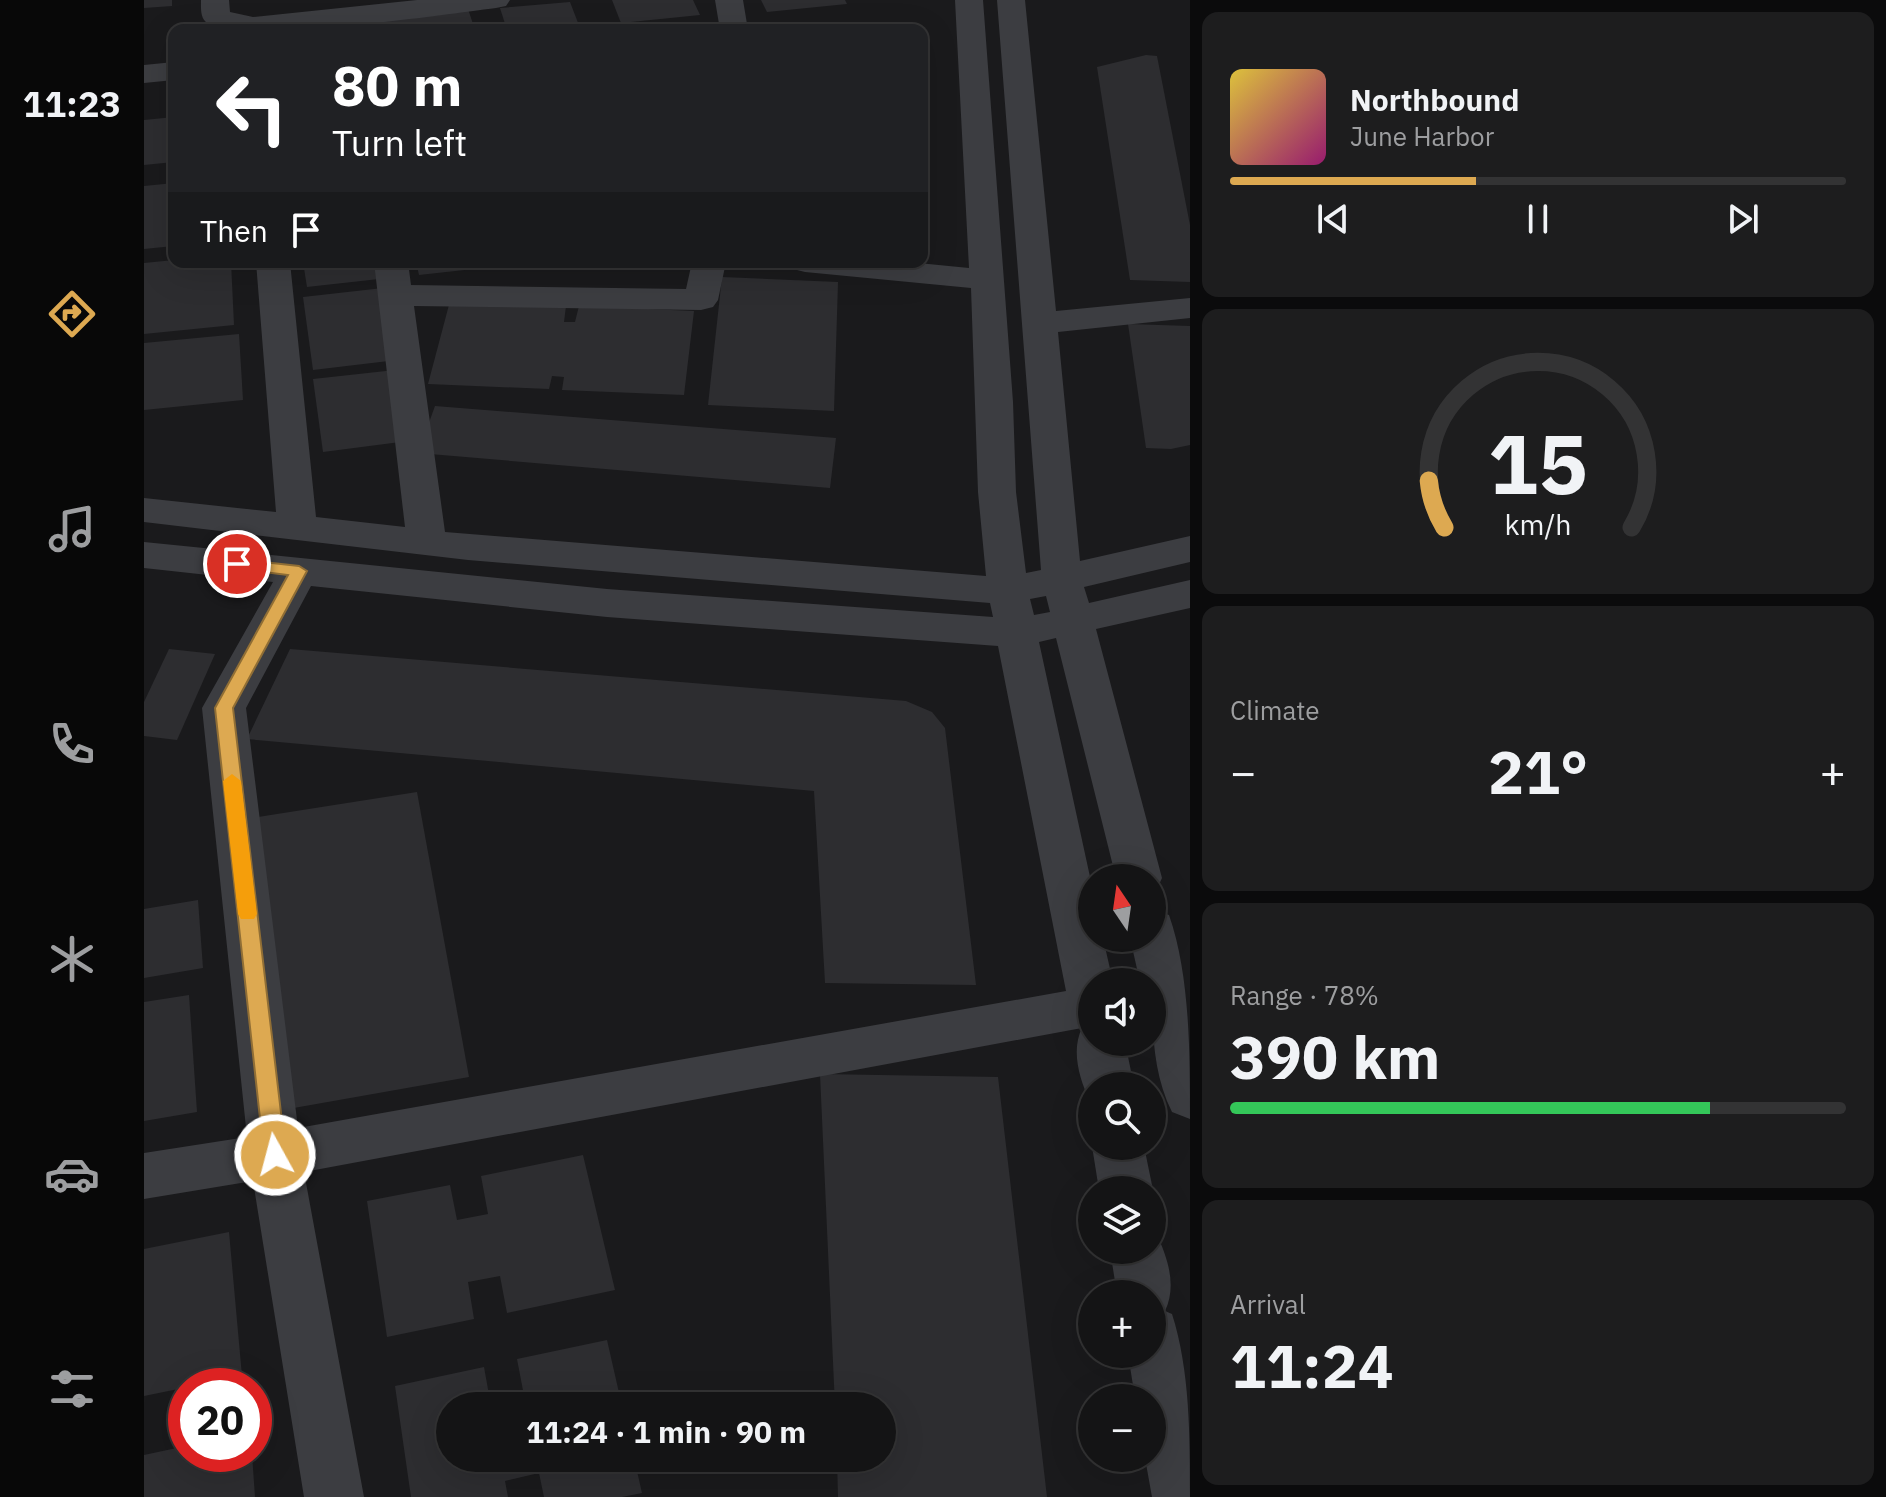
<!DOCTYPE html>
<meta charset="utf-8">
<style>
body{margin:0;font-family:"IBM Plex Sans",sans-serif;background:#1d1d1e;color:#f1f3f6;height:100vh;display:flex;flex-direction:column;font-size:30px;white-space:nowrap}
*{box-sizing:border-box;margin:0}
p{font-size:26px;color:#9d9ea0}
.icon{flex:none;width:44px;height:44px;fill:none;stroke:currentColor;stroke-width:2;stroke-linecap:round;stroke-linejoin:round}
.map{position:relative;flex:1;overflow:hidden}
.details{display:flex;flex-direction:column;gap:12px;padding:12px;background:#0b0b0c;width:696px}
.details>*{flex:none}
.top-card{position:absolute;left:24px;top:24px;width:760px;height:244px;border-radius:16px;box-shadow:0 8px 32px #0002,0 0 0 2px #333334;background:#202124;color:#fff;overflow:hidden}
.needle{width:52px;rotate:347deg}
.buttons{position:absolute;left:934px;top:864px;display:grid;gap:16px}
.buttons a{display:grid;place-items:center;width:88px;height:88px;border-radius:50%;background:#141415;box-shadow:0 8px 32px #0002,0 0 0 2px #333334;font-size:40px}
.speed{position:absolute;left:24px;top:1368px;display:flex;gap:16px;font-size:40px;font-weight:700;text-align:center}
.speed>*{display:grid;place-content:center;width:104px;height:104px;border-radius:50%;background:#141415;box-shadow:0 8px 32px #0002,0 0 0 2px #333334;line-height:1}
.speed .limit{border:12px solid #d22;background:#fff;color:#111}
.pin{position:absolute;display:grid;place-items:center;width:68px;height:68px;color:#fff;margin:-34px;border:4px solid #fff;border-radius:50%;box-shadow:0 2px 8px #0007}
.me{position:absolute;width:88px;margin:-44px;rotate:353deg;stroke-linejoin:round;filter:drop-shadow(0 0 6px #0008)}
.turn{display:flex;align-items:center;gap:28px;height:168px;padding:0 32px;font-size:36px}
.turn .icon{width:104px;height:104px;stroke-width:2.5}
.turn b{display:block;font-size:56px;line-height:68px}
.then{display:flex;align-items:center;height:76px;padding:0 32px;background:#0003;gap:16px;font-size:30px}
.big{font-size:60px;font-weight:700;line-height:1.1}
.details .tile{flex:1;display:flex;flex-direction:column;justify-content:center;gap:12px;min-width:0;padding:0 28px;border-radius:16px;background:#1d1d1e}
.details .dial{align-items:center;gap:0}
.dial svg{height:208px;overflow:visible;fill:none;stroke:#333334;stroke-width:7;stroke-linecap:round;text-anchor:middle}
.dial text{fill:#f1f3f6;stroke:none}
.song{display:flex;align-items:center;gap:24px}
.cover{width:96px;height:96px;border-radius:12px;background:linear-gradient(135deg,hsl(50 70% 55%),hsl(320 70% 35%))}
.played{height:8px;border-radius:4px;background:linear-gradient(90deg,#dda951 40%,#333334 40%)}
.keys{display:flex;justify-content:space-around;direction:ltr}
.heat{display:flex;justify-content:space-between;align-items:center;font-size:44px;direction:ltr}
.charge{height:12px;border-radius:6px;background:linear-gradient(90deg,#34c759 78%,#333334 0)}
.trip{position:absolute;left:292px;top:1392px;width:460px;height:80px;border-radius:40px;background:#141415;box-shadow:0 8px 32px #0002,0 0 0 2px #333334;font-weight:700;line-height:80px;text-align:center}
main{display:flex;flex:1;min-height:0}
.tabs{display:flex;flex-direction:column;width:144px;justify-content:space-around;align-items:center;background:#080808;color:#9d9ea0}
.tabs .icon{width:56px;height:56px}
.tabs .active{color:#dda951}
.tabs b{font-size:36px;color:#f1f3f6}
.map>svg:first-child{display:block}
.building{fill:#2d2d30}
.lines{fill:none;stroke-linecap:round;stroke-linejoin:round}
.minor{fill:#3c3d41;fill-rule:evenodd}
.route{fill:#dda951;stroke:#906e35;stroke-width:2}
.slow{fill:#f59e0b}
</style>
<main>
<nav class="tabs">
<b>11:23</b>
<svg class="icon active" aria-label="directions" viewBox="0 0 24 24"><path d="M12 3l9 9-9 9-9-9zM9 14v-3h6M13 9l2 2-2 2"/></svg>
<svg class="icon" aria-label="music" viewBox="0 0 24 24"><path d="M9 18V5l10-2v13"/><circle cx="6" cy="18" r="3"/><circle cx="16" cy="16" r="3"/></svg>
<svg class="icon" aria-label="phone" viewBox="0 0 24 24"><path d="M5 4h4l2 5-3 2q2 4 5 5l2-3 5 2v4C11 20 4 13 5 4z"/></svg>
<svg class="icon" aria-label="climate" viewBox="0 0 24 24"><path d="M12 3v18M4 7l16 10M4 17L20 7"/></svg>
<svg class="icon" aria-label="car" viewBox="0 0 24 24"><path d="M5 17H2v-5l4-1 3-4h7l3 4 3 1v5h-3M9 17h6M6 11h13"/><circle cx="7" cy="17" r="2"/><circle cx="17" cy="17" r="2"/></svg>
<svg class="icon" aria-label="filters" viewBox="0 0 24 24"><path d="M4 7h16M4 17h16"/><circle cx="9" cy="7" r="2"/><circle cx="15" cy="17" r="2"/></svg>
</nav>
<div class="map">
<svg width="1046" height="1497" viewBox="0 0 1046 1497">
<rect width="100%" height="100%" fill="#1a1a1c"/>
<!-- building -->
<g class="building">
<path d="M 0,0 L 28,0 L 28,6 L 0,8 Z"/>
<path d="M 468,0 L 549,0 L 556,15 L 477,23 Z"/>
<path d="M 617,0 L 701,0 L 703,4 L 623,12 Z"/>
<path d="M 426,2 L 436,28 L 363,30 L 356,8 Z"/>
<path d="M 324,9 L 331,30 L 234,30 L 231,17 Z"/>
<path d="M 624,26 L 672,27 L 672,30 L 623,30 Z"/>
<path d="M 1002,55 L 1013,56 L 1046,225 L 1046,282 L 986,280 L 953,67 Z"/>
<path d="M 30,117 L 30,162 L 0,165 L 0,120 Z"/>
<path d="M 30,183 L 30,246 L 0,249 L 0,186 Z"/>
<path d="M 30,260 L 87,262 L 90,325 L 0,334 L 0,263 Z"/>
<path d="M 159,262 L 232,262 L 235,279 L 163,287 Z"/>
<path d="M 272,262 L 373,262 L 374,264 L 275,275 Z"/>
<path d="M 578,277 L 694,282 L 690,411 L 564,405 Z"/>
<path d="M 239,288 L 253,360 L 169,370 L 159,297 Z"/>
<path d="M 306,301 L 422,306 L 420,322 L 431,322 L 435,306 L 550,311 L 540,395 L 418,390 L 420,377 L 408,376 L 405,389 L 284,384 Z"/>
<path d="M 984,324 L 1046,326 L 1046,445 L 1027,449 L 1002,448 Z"/>
<path d="M 95,334 L 99,400 L 0,410 L 0,343 Z"/>
<path d="M 251,370 L 264,441 L 179,452 L 169,379 Z"/>
<path d="M 291,406 L 692,438 L 686,488 L 274,453 Z"/>
<path d="M 25,649 L 71,654 L 33,740 L 0,736 L 0,702 Z"/>
<path d="M 146,649 L 762,701 L 788,712 L 801,728 L 832,985 L 681,983 L 670,791 L 103,739 Z"/>
<path d="M 273,792 L 325,1077 L 144,1109 L 114,817 Z"/>
<path d="M 54,900 L 59,968 L 0,978 L 0,909 Z"/>
<path d="M 45,995 L 53,1112 L 0,1121 L 0,1002 Z"/>
<path d="M 676,1074 L 854,1077 L 903,1497 L 694,1497 L 693,1458 L 738,1458 L 738,1406 L 691,1406 Z"/>
<path d="M 439,1155 L 471,1290 L 363,1313 L 356,1276 L 324,1282 L 330,1319 L 243,1337 L 223,1201 L 306,1185 L 313,1220 L 344,1214 L 337,1176 Z"/>
<path d="M 85,1232 L 98,1376 L 0,1396 L 0,1249 Z"/>
<path d="M 463,1340 L 478,1406 L 382,1406 L 373,1359 Z"/>
<path d="M 340,1367 L 347,1406 L 306,1406 L 306,1458 L 490,1458 L 498,1493 L 478,1497 L 400,1497 L 395,1473 L 361,1481 L 364,1497 L 267,1497 L 251,1386 Z"/>
<path d="M 42,1446 L 42,1454 L 108,1454 L 111,1497 L 0,1497 L 0,1455 Z"/>
</g>
<g class="lines">
<!-- minor -->
<g class="minor">
<path d="M 57,0 L 85,0 L 86,12 L 109,17 L 273,0 L 366,0 L 362,6 L 352,8 C 304,14 94,45 63,23 C 56,18 57,8 57,0 Z"/>
<path d="M 571,0 L 599,0 L 604,30 L 576,30 Z"/>
<path d="M 811,0 L 839,0 L 869,402 L 872,492 L 882,573 L 897,570 L 853,0 L 881,0 L 912,311 L 1046,298 L 1046,318 L 914,332 L 936,561 L 1046,536 L 1046,562 L 940,587 L 945,603 L 1046,580 L 1046,608 L 952,629 L 1018,878 L 1012,891 L 1008,892 L 1008,878 L 972,878 L 912,638 L 895,642 L 948,886 L 948,938 L 959,938 L 969,982 L 948,982 L 948,1042 L 981,1042 L 990,1086 L 948,1086 L 946,1101 C 935,1079 927,1050 938,1028 L 160,1172 L 220,1497 L 160,1497 L 109,1181 L 0,1199 L 0,1153 L 103,1137 L 58,708 L 129,582 L 0,568 L 0,542 L 463,589 L 849,617 L 846,603 L 324,560 L 0,522 L 0,498 L 132,512 L 112,262 L 146,262 L 172,517 L 261,527 L 230,262 L 264,262 L 267,285 L 542,289 L 548,262 L 582,262 L 574,300 L 569,307 L 557,310 L 270,306 L 301,532 L 842,576 L 834,492 L 827,288 L 661,272 L 649,269 L 644,262 L 764,262 L 825,268 ZM 167,586 L 463,617 L 854,646 L 922,991 L 154,1128 L 102,708 ZM 902,596 L 906,612 L 890,615 L 886,599 Z"/>
<path d="M 30,62 L 30,80 L 0,83 L 0,65 Z"/>
<path d="M 1008,909 L 1025,915 C 1046,975 1046,1053 1046,1119 L 1028,1112 C 1008,1072 1008,1026 1008,982 L 996,982 L 986,938 L 1008,938 Z"/>
<path d="M 948,1146 L 1000,1146 L 1009,1190 L 1008,1191 L 955,1190 Z"/>
<path d="M 1008,1231 L 1012,1233 C 1024,1258 1033,1286 1021,1311 L 1028,1314 C 1046,1370 1046,1436 1046,1497 L 1008,1497 L 1001,1458 L 1008,1458 L 1008,1398 L 991,1398 L 984,1354 L 1008,1354 L 1008,1294 L 973,1294 L 966,1250 L 1008,1250 Z"/>
</g>
</g>
<!-- route -->
<path class="route" d="M 93,559 L 155,566 L 163,571 L 89,708 L 142,1155 L 139,1162 L 131,1165 L 123,1162 L 120,1155 L 71,708 L 144,575 L 87,568 L 85,564 Z"/>
<!-- slow -->
<path class="slow" d="M 88,774 L 97,781 L 113,914 L 110,919 L 97,919 L 94,914 L 79,781 Z"/>
</svg>
<div class="buttons">
<a><svg class="needle" viewBox="-14 -14 28 28"><path d="M0-13l5 13h-10z" fill="#e53935"/><path d="M0 13l5-13h-10z" fill="#9d9ea0"/></svg></a>
<a><svg class="icon" aria-label="sound" viewBox="0 0 24 24"><path d="M4 9h4l5-4v14l-5-4H4zM17 9q2 3 0 6"/></svg></a>
<a><svg class="icon" aria-label="search" viewBox="0 0 24 24"><circle cx="10" cy="10" r="6"/><path d="M15 15l6 6"/></svg></a>
<a><svg class="icon" aria-label="layers" viewBox="0 0 24 24"><path d="M12 4l9 5-9 5-9-5zM3 14l9 5 9-5"/></svg></a>
<a>+</a>
<a>−</a>
</div>
<div class="speed"><div class="limit">20</div></div>
<div class="pin" style="left:93px;top:564px;background:#d93025"><svg class="icon" aria-label="arrive" viewBox="0 0 24 24"><path d="M6 21V4h12l-3 4 3 4H6"/></svg></div>
<svg class="me" style="left:131px;top:1155px" viewBox="-20 -20 40 40"><circle r="17" fill="#dda951" stroke="#fff" stroke-width="3"/><path d="M0-11L8 9 0 5-8 9z" fill="#fff"/></svg>
<div class="trip">11:24 · 1 min · 90 m</div>
<div class="top-card">
<div class="turn"><svg class="icon" aria-label="left" viewBox="0 0 24 24"><path d="M17 20v-9H6M10 6l-5 5 5 5"/></svg><div><b>80 m</b>Turn left</div></div>
<div class="then">Then<svg class="icon" aria-label="arrive" viewBox="0 0 24 24"><path d="M6 21V4h12l-3 4 3 4H6"/></svg></div>
</div>
</div>
<section class="details">
<div class="tile">
<div class="song"><i class="cover"></i><div><b>Northbound</b><p>June Harbor</p></div></div>
<div class="played"></div>
<div class="keys"><svg class="icon" aria-label="previous" viewBox="0 0 24 24"><path d="M18 5L8 12l10 7zM5 5v14"/></svg><svg class="icon" aria-label="pause" viewBox="0 0 24 24"><path d="M8 5v14M16 5v14"/></svg><svg class="icon" aria-label="next" viewBox="0 0 24 24"><path d="M6 5l10 7-10 7zM19 5v14"/></svg></div>
</div>
<div class="tile dial"><svg viewBox="0 0 100 80">
<path d="M14 69A42 42 0 1 1 86 69"/>
<path d="M14 69A42 42 0 0 1 8 51" stroke="#dda951"/>
<text x="50" y="56" font-size="32" font-weight="700">15</text>
<text x="50" y="72" font-size="11">km/h</text>
</svg></div>
<div class="tile"><p>Climate</p>
<div class="heat"><a>−</a><b class="big">21°</b><a>+</a></div>
</div>
<div class="tile"><p>Range · 78%</p><b class="big">390 km</b><div class="charge"></div></div>
<div class="tile"><p>Arrival</p><b class="big">11:24</b></div>
</section>
</main>
